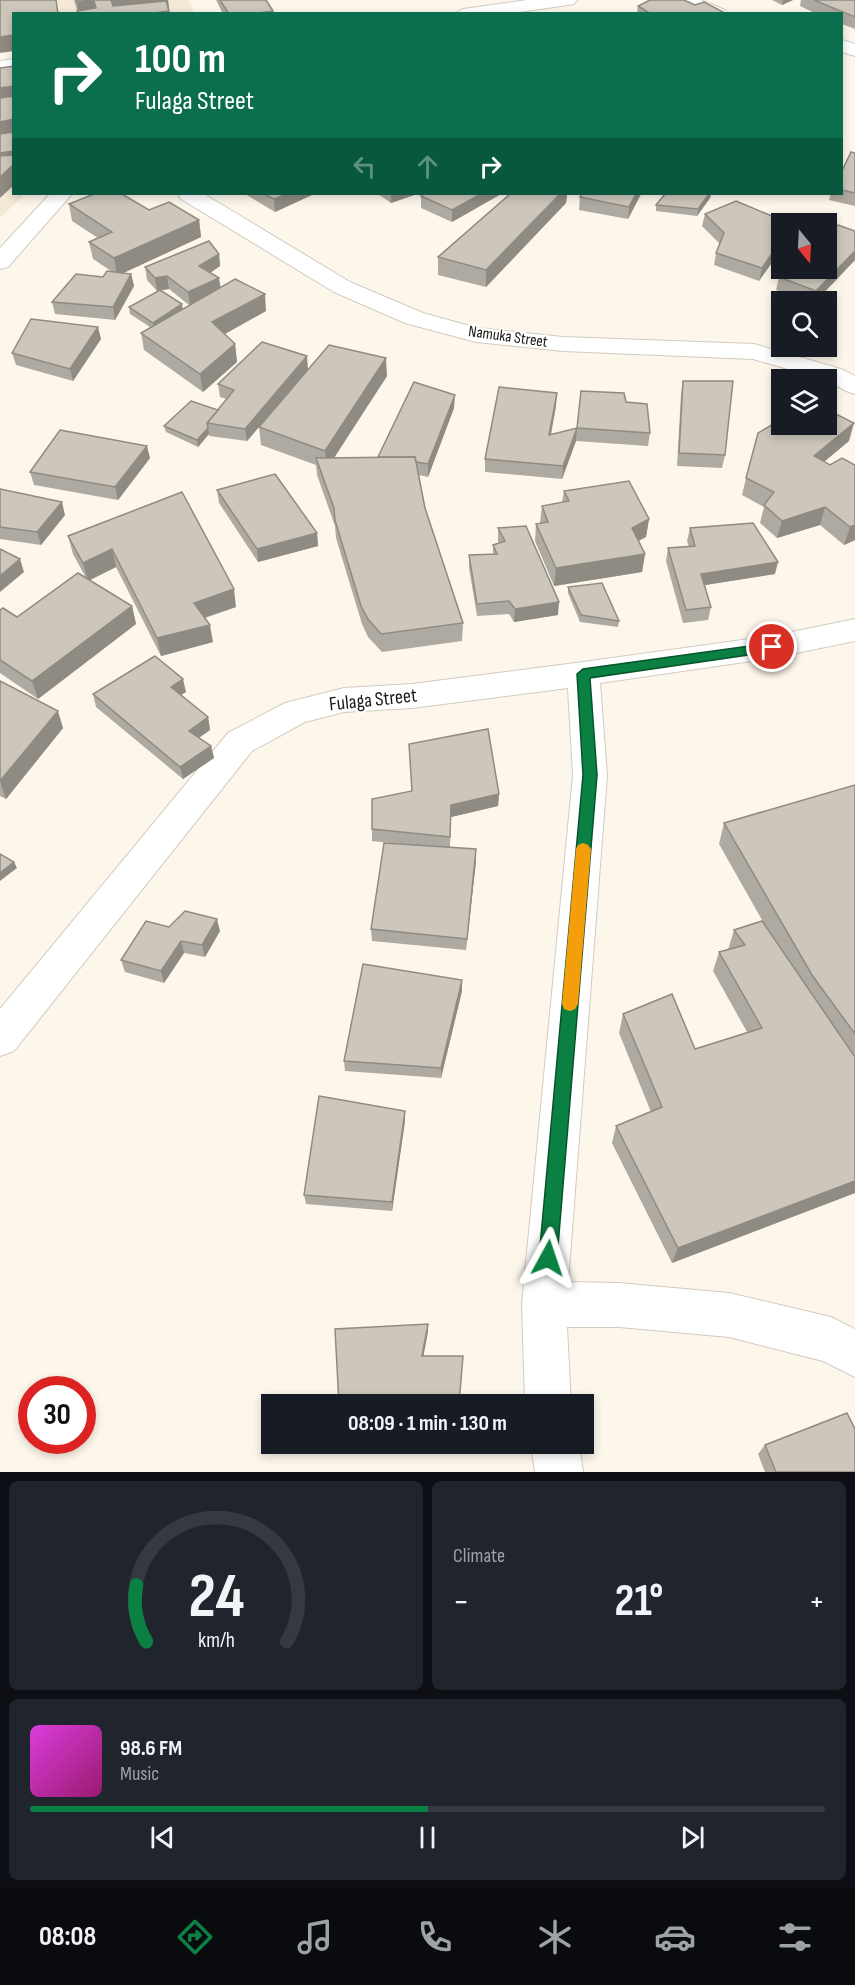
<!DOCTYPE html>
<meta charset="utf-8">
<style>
body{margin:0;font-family:"Sofia Sans Condensed",sans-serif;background:#20242c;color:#f1f3f6;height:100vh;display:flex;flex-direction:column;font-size:22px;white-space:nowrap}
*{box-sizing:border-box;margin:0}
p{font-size:20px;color:#9ea1a6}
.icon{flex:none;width:33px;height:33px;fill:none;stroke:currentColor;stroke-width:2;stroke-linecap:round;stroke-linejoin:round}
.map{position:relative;height:1472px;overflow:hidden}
.side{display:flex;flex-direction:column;gap:9px;padding:9px;background:#0d0f14;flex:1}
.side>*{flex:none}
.top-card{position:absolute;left:12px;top:12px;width:831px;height:183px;border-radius:0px;box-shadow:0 3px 9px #0003;background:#0b6e4f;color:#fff;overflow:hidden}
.needle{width:39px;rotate:162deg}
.fabs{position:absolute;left:771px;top:213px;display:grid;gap:12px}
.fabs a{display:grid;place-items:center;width:66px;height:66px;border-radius:0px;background:#171b24;box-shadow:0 3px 9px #0003;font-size:30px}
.speed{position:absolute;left:18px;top:1376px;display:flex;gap:12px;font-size:30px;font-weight:700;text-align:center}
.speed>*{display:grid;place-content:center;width:78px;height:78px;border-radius:50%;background:#171b24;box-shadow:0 3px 9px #0003;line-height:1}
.speed .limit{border:9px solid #d22;background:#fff;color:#111}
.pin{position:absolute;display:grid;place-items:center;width:51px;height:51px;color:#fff;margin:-26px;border:3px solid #fff;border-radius:50%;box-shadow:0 2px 6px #0007}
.me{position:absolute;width:66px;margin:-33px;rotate:5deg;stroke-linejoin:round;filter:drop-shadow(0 0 4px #0008)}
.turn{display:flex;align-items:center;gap:21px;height:126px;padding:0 24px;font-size:27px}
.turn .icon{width:78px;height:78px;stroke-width:2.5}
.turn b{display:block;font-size:42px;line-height:51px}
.lanes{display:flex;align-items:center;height:57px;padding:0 24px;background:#0003;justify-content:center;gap:30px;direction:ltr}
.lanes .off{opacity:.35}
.big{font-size:45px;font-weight:700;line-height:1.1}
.side .card{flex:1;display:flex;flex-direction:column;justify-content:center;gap:9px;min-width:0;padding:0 21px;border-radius:9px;background:#20242c}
.side .dial{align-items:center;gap:0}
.dial svg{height:156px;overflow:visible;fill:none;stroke:#363941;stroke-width:7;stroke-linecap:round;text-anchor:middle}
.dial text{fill:#f1f3f6;stroke:none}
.song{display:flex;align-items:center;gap:18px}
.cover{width:72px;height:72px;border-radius:9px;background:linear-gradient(135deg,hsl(300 70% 55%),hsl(320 70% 35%))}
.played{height:6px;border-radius:3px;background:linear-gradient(90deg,#0b8043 50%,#363941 50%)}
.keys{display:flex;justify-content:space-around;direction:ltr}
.heat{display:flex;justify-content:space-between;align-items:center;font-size:33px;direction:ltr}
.side .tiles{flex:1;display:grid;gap:9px;grid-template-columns:1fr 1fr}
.card:last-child{grid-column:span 2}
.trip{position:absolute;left:261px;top:1394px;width:333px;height:60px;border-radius:0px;background:#171b24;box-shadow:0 3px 9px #0003;font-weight:700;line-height:60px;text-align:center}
.tab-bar{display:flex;height:96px;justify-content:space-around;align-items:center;background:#090b0e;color:#9ea1a6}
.tab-bar .icon{width:42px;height:42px}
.tab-bar .on{color:#0b8043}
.tab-bar b{font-size:27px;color:#f1f3f6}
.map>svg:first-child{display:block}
.built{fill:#f4e9d7}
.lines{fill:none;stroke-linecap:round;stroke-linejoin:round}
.minor-casing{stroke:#d1cbc0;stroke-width:2}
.minor{fill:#fff;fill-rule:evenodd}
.wall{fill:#afaaa1;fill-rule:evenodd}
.shaded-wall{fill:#8f8b83}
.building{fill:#ccc6bb;stroke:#8f8b83;stroke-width:1.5}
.route{fill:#0b8043;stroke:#07532c;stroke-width:1.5}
.slow{fill:#f59e0b}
.labels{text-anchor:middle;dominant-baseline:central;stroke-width:4.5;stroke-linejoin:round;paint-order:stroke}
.far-street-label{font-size:16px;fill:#1c1a16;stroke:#fff}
.street-label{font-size:20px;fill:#1c1a16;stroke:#fff}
</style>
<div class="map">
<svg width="855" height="1472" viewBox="0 0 855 1472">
<rect width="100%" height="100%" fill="#fdf7eb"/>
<!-- built -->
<g class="built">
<path d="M 0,0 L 189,0 L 194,13 L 14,14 Z"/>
<path d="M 13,81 L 14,194 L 25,194 L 0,218 L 0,82 Z"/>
</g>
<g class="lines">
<defs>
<g id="minor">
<path d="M 527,0 L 577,0 L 574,4 L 568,5 L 507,14 L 454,14 L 463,9 Z"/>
<path d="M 676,0 L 701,0 L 725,10 L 728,14 C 711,14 687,15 676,0 Z"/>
<path d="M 842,40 L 855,44 L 855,56 L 842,52 Z"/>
<path d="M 14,59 L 14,71 L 0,73 L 0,61 Z"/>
<path d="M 50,194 L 72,194 L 8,267 L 0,269 L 0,248 Z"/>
<path d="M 178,194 L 204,194 L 350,282 L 423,313 L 477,328 L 563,337 L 754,344 L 841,369 L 855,376 L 855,394 L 846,391 L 826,380 L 753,359 L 563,351 L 476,342 L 405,323 L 334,292 L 181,199 Z"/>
<path d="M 855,619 L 855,641 L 772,658 L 600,683 L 607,775 L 568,1282 L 619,1283 L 729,1293 L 831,1317 L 855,1329 L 855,1377 L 823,1361 L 729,1337 L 619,1327 L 567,1327 L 571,1404 L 525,1404 L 522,1304 L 573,775 L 568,688 L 412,708 L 344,712 L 305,722 L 252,751 L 14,1051 L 0,1056 L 0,1009 L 228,733 L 285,703 L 344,688 L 412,684 L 583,662 L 772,636 Z"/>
<path d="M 531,1443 L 579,1443 L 583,1472 L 535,1472 Z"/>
</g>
</defs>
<!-- minor casing -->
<use href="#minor" class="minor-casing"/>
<!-- minor -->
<use href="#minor" class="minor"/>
</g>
<!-- wall -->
<g class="wall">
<path d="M 74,0 L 168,0 L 169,8 L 168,9 L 169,14 L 78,14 Z"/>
<path d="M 216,0 L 266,0 L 273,14 L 223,14 Z"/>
<path d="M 772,0 L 793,0 L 782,5 Z"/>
<path d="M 801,0 L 855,0 L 855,29 L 842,24 L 842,14 L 817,14 L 800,6 Z"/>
<path d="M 695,5 L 725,14 L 637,14 L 638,6 Z"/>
<path d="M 855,153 L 855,206 L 829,200 L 831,194 L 842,194 L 842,171 Z"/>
<path d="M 245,194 L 314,194 L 275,212 Z"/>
<path d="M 378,194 L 417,194 L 391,203 Z"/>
<path d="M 501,194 L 452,222 L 421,208 L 421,196 Z"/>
<path d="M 510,194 L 567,194 L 566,203 L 486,287 L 438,275 L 438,257 Z"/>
<path d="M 582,194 L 641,194 L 628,219 L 579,210 L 580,197 Z"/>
<path d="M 665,194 L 711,194 L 710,198 L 697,216 L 656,211 L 656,205 Z"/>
<path d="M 69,204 L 149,210 L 199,220 L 201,237 L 123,273 L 131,274 L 134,286 L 115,320 L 55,314 L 52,302 L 103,277 L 111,271 L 93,259 L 89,242 L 98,238 L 72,221 Z"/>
<path d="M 705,214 L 782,224 L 782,248 L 759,281 L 714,265 L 716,253 L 720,244 L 702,226 Z"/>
<path d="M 219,254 L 220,266 L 210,273 L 220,287 L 266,311 L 225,334 L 235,344 L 237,362 L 203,392 L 144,350 L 141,333 L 150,327 L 130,314 L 129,307 L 159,290 L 157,291 L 147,280 L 145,267 ZM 169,289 L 189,305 L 183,309 L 160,290 Z"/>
<path d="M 855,260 L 815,302 L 807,302 L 776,290 L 779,277 Z"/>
<path d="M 101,339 L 73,381 L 16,365 L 12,353 Z"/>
<path d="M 308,369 L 259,427 L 387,376 L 334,457 L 378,457 L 454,408 L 428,477 L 419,475 L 425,508 L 463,623 L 462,641 L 382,652 L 368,637 L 362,624 L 336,538 L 335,526 L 317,475 L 316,465 L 261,445 L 259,427 L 247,441 L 209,436 L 209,434 L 198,447 L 166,432 L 164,426 L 218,410 L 227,399 L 220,397 L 218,384 Z"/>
<path d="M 683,381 L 725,455 L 722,468 L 677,466 L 681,394 Z"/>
<path d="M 626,402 L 650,433 L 648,446 L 576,441 L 562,479 L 485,472 L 485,459 L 556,406 L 551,435 L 577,428 Z"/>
<path d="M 849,441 L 824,462 L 855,540 L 844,545 L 820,525 L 777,538 L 760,523 L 764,507 L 742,495 L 746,478 Z"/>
<path d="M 150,458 L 118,500 L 34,485 L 30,472 Z"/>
<path d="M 0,489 L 65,515 L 41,545 L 0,539 Z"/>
<path d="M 217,490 L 317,533 L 318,546 L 258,562 L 219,503 Z"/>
<path d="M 564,491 L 649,519 L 646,537 L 639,541 L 645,554 L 642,572 L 554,586 L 535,541 L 536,524 L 540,523 L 542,506 L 562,502 Z"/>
<path d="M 182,492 L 236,607 L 205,618 L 213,642 L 161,656 L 116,567 L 90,580 L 132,606 L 136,624 L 38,699 L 0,673 L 0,610 L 17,617 L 86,578 L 73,554 L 68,536 Z"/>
<path d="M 498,528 L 558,615 L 514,622 L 509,614 L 477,616 L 469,568 L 469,555 L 493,554 L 493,545 L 499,543 L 498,541 Z"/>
<path d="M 690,528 L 775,574 L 705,585 L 711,607 L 708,620 L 683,623 L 666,561 L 668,548 L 689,547 L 687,541 Z"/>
<path d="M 568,587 L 619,621 L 618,627 L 580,622 L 568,593 Z"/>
<path d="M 0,681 L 63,728 L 6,799 L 0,796 Z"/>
<path d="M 186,692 L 181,695 L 208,717 L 210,730 L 199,738 L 211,746 L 214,758 L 183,779 L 96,707 L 93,694 Z"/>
<path d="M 409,744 L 499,794 L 498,806 L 451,817 L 450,847 L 476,861 L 466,950 L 372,941 L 371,929 L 411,845 L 372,841 L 372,829 L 412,791 Z"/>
<path d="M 855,785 L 855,1193 L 672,1263 L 612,1143 L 616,1126 L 651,1112 L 619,1033 L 623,1014 L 695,1049 L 747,1032 L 713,971 L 719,952 L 728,950 L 734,930 L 766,927 L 719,844 L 724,823 Z"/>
<path d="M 169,927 L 220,931 L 205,957 L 184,953 L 164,983 L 125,972 L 121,960 Z"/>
<path d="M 462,980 L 462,991 L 441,1078 L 345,1071 L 344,1061 Z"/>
<path d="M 405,1121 L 392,1211 L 306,1204 L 304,1195 Z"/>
<path d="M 341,1443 L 456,1443 L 456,1448 L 343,1452 Z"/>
<path d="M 765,1445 L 855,1472 L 765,1472 L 758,1454 Z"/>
</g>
<!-- shaded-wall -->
<g class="shaded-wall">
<path d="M 111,0 L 168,0 L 169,8 L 123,14 L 113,14 Z"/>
<path d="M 783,0 L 793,0 L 782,5 Z"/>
<path d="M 94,1 L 96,14 L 79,14 L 77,2 Z"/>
<path d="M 169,11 L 169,14 L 148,14 Z"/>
<path d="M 273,11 L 273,14 L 253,14 Z"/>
<path d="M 14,35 L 14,51 L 0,53 L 0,37 Z"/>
<path d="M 14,86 L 14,99 L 0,105 L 0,88 Z"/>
<path d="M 14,119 L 14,132 L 0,134 L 0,122 Z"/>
<path d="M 14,151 L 14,164 L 0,166 L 0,153 Z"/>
<path d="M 14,164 L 14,185 L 0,198 L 0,177 Z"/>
<path d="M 287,194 L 314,194 L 275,212 L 274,199 Z"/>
<path d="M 391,194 L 417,194 L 391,203 Z"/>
<path d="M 481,194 L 501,194 L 452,222 L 452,210 Z"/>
<path d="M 560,194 L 567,194 L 566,203 L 486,287 L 486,270 Z"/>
<path d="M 636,194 L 641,194 L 628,219 L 629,207 Z"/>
<path d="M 709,194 L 711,194 L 710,198 L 697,216 L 698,209 Z"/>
<path d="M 199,220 L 201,237 L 117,276 L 114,258 Z"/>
<path d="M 782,239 L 782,248 L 759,281 L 762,268 Z"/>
<path d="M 855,251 L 855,260 L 815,302 L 813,302 L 816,291 Z"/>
<path d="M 219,254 L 220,266 L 201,279 L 199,266 Z"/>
<path d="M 131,274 L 134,286 L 115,320 L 113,307 Z"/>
<path d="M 167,276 L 169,289 L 157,291 L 155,278 Z"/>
<path d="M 219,278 L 221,290 L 190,305 L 188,292 Z"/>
<path d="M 265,294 L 266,311 L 214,340 L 212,322 Z"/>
<path d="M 182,304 L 183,311 L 154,330 L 153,323 Z"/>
<path d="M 98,327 L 101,339 L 73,381 L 70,369 Z"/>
<path d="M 235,344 L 237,362 L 203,392 L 200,374 Z"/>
<path d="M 307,356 L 308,369 L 247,441 L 245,429 Z"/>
<path d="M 386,358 L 387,376 L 327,469 L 325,451 Z"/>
<path d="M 557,393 L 556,406 L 548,448 L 549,435 Z"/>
<path d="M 455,395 L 454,408 L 428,477 L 428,464 Z"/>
<path d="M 854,423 L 849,441 L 809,474 L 814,456 Z"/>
<path d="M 208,428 L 209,434 L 198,447 L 197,440 Z"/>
<path d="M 577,428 L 576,441 L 562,479 L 563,466 Z"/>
<path d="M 147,446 L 150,458 L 118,500 L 115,487 Z"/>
<path d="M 62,502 L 65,515 L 41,545 L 37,532 Z"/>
<path d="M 825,507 L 820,525 L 777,538 L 782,521 Z"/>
<path d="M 649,519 L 646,537 L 629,545 L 632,528 Z"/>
<path d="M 855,525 L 855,540 L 844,545 L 850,527 Z"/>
<path d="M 317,533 L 318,546 L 258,562 L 257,549 Z"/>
<path d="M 112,549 L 116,567 L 88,581 L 83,563 Z"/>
<path d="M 645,554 L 642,572 L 554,586 L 556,568 Z"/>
<path d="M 20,559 L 24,572 L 0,592 L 0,576 Z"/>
<path d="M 778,562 L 775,574 L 699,586 L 701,574 Z"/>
<path d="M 234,589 L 236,607 L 197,620 L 194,603 Z"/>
<path d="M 559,602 L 558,615 L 514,622 L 515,609 Z"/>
<path d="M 132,606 L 136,624 L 38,699 L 32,681 Z"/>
<path d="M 210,625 L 213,642 L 161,656 L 157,638 Z"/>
<path d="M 183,679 L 186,692 L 174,699 L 171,687 Z"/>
<path d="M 58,711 L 63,728 L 6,799 L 0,781 Z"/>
<path d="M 208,717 L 210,730 L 191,743 L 189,731 Z"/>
<path d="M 211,746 L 214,758 L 183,779 L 180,767 Z"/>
<path d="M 499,794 L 498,806 L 451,817 L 451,805 Z"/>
<path d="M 476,849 L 476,861 L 466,950 L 467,939 Z"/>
<path d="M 14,862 L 17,868 L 0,881 L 0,873 Z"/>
<path d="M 217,919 L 220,931 L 205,957 L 202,945 Z"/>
<path d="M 181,941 L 184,953 L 164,983 L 161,971 Z"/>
<path d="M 462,980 L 462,991 L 441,1078 L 441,1068 Z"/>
<path d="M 405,1111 L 405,1121 L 392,1211 L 392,1202 Z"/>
<path d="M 855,1181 L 855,1193 L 672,1263 L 678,1248 Z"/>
<path d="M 428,1324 L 428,1332 L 422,1364 L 422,1356 Z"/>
</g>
<!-- building -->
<g class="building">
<path d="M 0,0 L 56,0 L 58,14 L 14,14 L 14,35 L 0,37 Z"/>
<path d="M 76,0 L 111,0 L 113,6 L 166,1 L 169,11 L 148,14 L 78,14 L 77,11 L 96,8 L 94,1 L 77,2 Z"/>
<path d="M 220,0 L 266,0 L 273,11 L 253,14 L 229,14 Z"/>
<path d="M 650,0 L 684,0 L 695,5 L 704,2 L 725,13 L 723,14 L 651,14 L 638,6 Z"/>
<path d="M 814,0 L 855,0 L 855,17 Z"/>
<path d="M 14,66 L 14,86 L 0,88 L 0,68 Z"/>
<path d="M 14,96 L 14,119 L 0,122 L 0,98 Z"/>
<path d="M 14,132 L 14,151 L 0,153 L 0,134 Z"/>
<path d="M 851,152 L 855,153 L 855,193 L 842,190 L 842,171 Z"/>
<path d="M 14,155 L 14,164 L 0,177 L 0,156 Z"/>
<path d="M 94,194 L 122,194 L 149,210 L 169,202 L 199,220 L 114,258 L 89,242 L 112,232 L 69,204 Z"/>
<path d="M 264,194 L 287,194 L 274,199 Z"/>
<path d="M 424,194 L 481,194 L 452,210 L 421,196 Z"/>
<path d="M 510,194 L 560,194 L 486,270 L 438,257 Z"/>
<path d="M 582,194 L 636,194 L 629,207 L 580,197 Z"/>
<path d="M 665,194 L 709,194 L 698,209 L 656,205 Z"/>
<path d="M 736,201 L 791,224 L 782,224 L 782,239 L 762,268 L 716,253 L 724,233 L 705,214 Z"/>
<path d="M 838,225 L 855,231 L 855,251 L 816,291 L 779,277 L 789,268 L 826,268 L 826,235 Z"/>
<path d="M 209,241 L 219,254 L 199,266 L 219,278 L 188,292 L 167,276 L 155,278 L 145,267 Z"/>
<path d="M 107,271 L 131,274 L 113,307 L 52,302 L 76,274 L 103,277 Z"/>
<path d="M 235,279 L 265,294 L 212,322 L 235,344 L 200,374 L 141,333 Z"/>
<path d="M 160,290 L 182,304 L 153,323 L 129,307 Z"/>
<path d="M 31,319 L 98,327 L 70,369 L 12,353 Z"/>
<path d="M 262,342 L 307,356 L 245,429 L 207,423 L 234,390 L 218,384 Z"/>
<path d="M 329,345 L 386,358 L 325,451 L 259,427 Z"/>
<path d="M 683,381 L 733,381 L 725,455 L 679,453 Z"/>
<path d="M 414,382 L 455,395 L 428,464 L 416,462 L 415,457 L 378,457 Z"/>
<path d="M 499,387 L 557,393 L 549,435 L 577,428 L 563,466 L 485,459 Z"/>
<path d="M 581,391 L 624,393 L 626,402 L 647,404 L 650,433 L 577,428 Z"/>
<path d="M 191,401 L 218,410 L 207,423 L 208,428 L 197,440 L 164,426 Z"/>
<path d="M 826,409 L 854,423 L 814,456 L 830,465 L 842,458 L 855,465 L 855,525 L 850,527 L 825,507 L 782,521 L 764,505 L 774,492 L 746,478 L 758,433 L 782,419 L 782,424 L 826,424 Z"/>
<path d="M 60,430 L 147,446 L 115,487 L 30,472 Z"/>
<path d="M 415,457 L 425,508 L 463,623 L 381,634 L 368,619 L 361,606 L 335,520 L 334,508 L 316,458 Z"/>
<path d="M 275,474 L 317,533 L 257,549 L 217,490 Z"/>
<path d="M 629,481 L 649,519 L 632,528 L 645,554 L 556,568 L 536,524 L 548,522 L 542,506 L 569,501 L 564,491 Z"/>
<path d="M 0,489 L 62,502 L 37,532 L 0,527 Z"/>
<path d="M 182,492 L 234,589 L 194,603 L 210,625 L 157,638 L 112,549 L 83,563 L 68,536 Z"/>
<path d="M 753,523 L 778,562 L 701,574 L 711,607 L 686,610 L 668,548 L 695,546 L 690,528 Z"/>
<path d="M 526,526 L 559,602 L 515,609 L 509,601 L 477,604 L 469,555 L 497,554 L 493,545 L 505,541 L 498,528 Z"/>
<path d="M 0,549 L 20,559 L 0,576 Z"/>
<path d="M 78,573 L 132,606 L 32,681 L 0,660 L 0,610 L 3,608 L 17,617 Z"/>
<path d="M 602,583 L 619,621 L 581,615 L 568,587 Z"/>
<path d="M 155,656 L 183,679 L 171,687 L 208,717 L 189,731 L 211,746 L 180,767 L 93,694 Z"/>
<path d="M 0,681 L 58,711 L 0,781 Z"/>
<path d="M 488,729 L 499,794 L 451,805 L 450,837 L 372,829 L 372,799 L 412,791 L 409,744 Z"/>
<path d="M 855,785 L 855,1034 L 812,975 L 724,823 Z"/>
<path d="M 384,843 L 476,849 L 467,939 L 371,929 Z"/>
<path d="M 0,854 L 14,862 L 0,873 Z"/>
<path d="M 185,911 L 217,919 L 202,945 L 181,941 L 161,971 L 121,960 L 146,921 L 169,927 Z"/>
<path d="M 762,921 L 855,1057 L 855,1181 L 678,1248 L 616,1126 L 662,1107 L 623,1014 L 672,994 L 695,1049 L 762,1028 L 719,952 L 745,945 L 734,930 Z"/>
<path d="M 363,964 L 462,980 L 441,1068 L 344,1061 Z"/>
<path d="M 319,1096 L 405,1111 L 392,1202 L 304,1195 Z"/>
<path d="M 428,1324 L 422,1356 L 463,1356 L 459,1404 L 339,1404 L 335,1329 Z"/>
<path d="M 847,1413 L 855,1429 L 855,1472 L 776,1472 L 765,1445 Z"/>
<path d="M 341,1443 L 407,1443 L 342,1445 Z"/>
</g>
<!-- route -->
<path class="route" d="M 772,643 L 776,644 L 778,647 L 776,651 L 590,678 L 597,775 L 557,1258 L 554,1265 L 548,1267 L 541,1265 L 539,1258 L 583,775 L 577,674 L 583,669 Z"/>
<!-- slow -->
<path class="slow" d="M 583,843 L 588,845 L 591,849 L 578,1004 L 575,1009 L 570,1011 L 564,1009 L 562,1004 L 576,849 L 578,845 Z"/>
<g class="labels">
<!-- far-street labels -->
<g class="far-street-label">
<text transform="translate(508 337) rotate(8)">Namuka Street</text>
</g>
<!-- street labels -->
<g class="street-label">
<text transform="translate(373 700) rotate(-6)">Fulaga Street</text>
</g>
</g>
</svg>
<div class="fabs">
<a><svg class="needle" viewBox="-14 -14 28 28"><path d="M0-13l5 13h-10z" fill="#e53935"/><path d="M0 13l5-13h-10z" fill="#9ea1a6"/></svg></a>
<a><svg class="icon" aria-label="search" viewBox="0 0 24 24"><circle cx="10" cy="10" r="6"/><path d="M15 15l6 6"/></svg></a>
<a><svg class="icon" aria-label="layers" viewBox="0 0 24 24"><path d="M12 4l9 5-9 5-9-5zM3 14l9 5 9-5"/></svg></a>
</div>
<div class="speed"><div class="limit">30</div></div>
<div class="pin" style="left:772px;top:647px;background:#d93025"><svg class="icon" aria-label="arrive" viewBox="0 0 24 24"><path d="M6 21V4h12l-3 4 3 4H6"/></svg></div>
<svg class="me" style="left:548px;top:1258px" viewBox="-20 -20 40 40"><path d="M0-17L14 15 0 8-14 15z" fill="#0b8043" stroke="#fff" stroke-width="4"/></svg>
<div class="trip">08:09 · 1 min · 130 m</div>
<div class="top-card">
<div class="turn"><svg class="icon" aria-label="right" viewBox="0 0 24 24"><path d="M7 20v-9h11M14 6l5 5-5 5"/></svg><div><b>100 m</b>Fulaga Street</div></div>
<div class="lanes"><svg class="icon off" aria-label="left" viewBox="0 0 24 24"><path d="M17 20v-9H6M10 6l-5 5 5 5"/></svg><svg class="icon off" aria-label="ahead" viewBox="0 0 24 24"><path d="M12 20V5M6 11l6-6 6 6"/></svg><svg class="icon" aria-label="right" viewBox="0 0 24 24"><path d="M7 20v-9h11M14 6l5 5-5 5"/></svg></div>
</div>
</div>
<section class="side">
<div class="tiles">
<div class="card dial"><svg viewBox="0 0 100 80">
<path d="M14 69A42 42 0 1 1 86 69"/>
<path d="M14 69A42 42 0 0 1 9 40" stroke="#0b8043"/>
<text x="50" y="56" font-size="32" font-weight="700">24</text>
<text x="50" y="72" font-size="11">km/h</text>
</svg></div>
<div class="card"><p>Climate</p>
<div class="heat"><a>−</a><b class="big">21°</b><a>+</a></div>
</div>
<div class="card">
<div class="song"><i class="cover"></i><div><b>98.6 FM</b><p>Music</p></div></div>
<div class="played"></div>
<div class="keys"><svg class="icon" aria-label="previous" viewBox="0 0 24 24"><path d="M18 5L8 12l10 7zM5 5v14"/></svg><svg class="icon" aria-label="pause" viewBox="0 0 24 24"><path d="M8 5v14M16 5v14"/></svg><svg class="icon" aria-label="next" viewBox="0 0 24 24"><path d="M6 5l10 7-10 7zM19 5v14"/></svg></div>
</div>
</div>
</section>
<nav class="tab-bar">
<b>08:08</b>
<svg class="icon on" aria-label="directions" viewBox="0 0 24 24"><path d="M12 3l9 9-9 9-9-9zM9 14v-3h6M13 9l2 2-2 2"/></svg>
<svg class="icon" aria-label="music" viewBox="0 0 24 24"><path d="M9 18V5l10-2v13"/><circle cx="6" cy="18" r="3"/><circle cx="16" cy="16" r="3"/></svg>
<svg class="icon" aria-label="phone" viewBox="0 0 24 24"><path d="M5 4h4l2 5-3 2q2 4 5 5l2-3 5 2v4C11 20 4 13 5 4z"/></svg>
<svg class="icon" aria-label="climate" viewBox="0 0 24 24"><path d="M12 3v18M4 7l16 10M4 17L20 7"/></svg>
<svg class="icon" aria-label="car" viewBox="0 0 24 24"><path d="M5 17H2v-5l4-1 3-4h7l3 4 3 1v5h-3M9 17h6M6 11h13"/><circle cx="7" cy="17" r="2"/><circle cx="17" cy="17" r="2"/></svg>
<svg class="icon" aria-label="filters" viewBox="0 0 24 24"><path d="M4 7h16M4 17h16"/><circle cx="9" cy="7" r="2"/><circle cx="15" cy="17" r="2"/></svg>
</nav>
